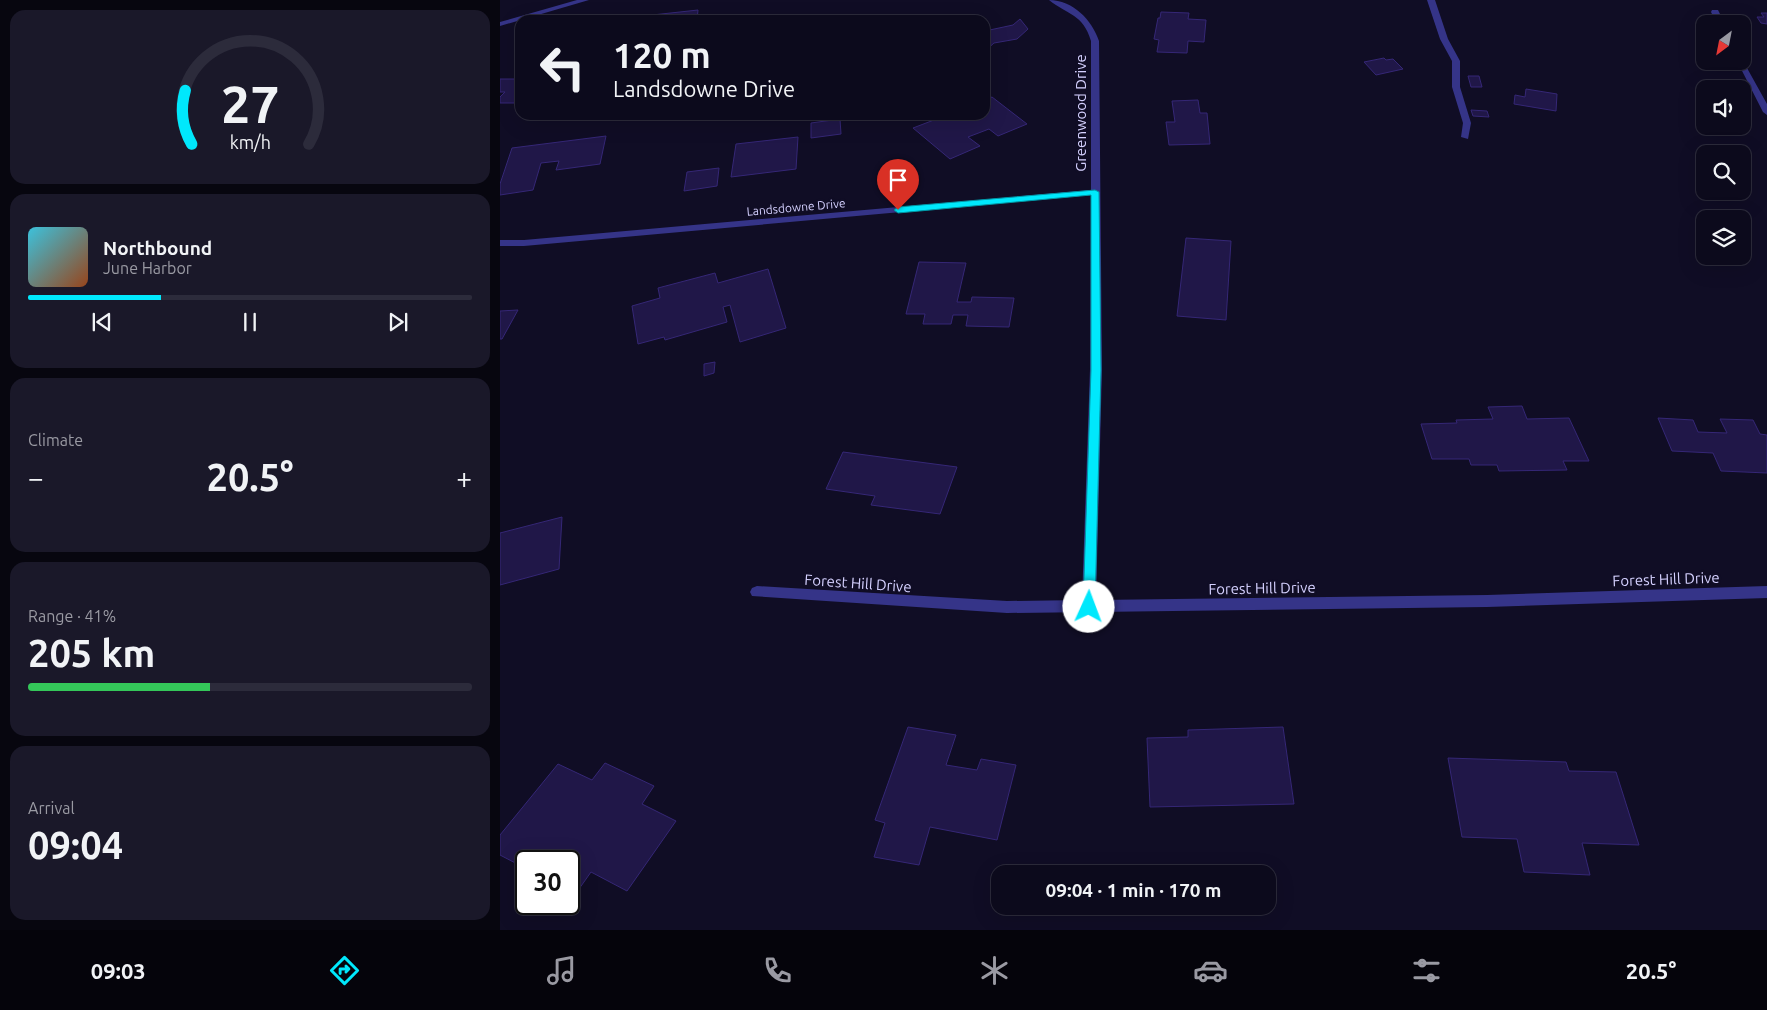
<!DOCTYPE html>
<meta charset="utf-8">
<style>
body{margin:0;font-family:Ubuntu,sans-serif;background:#1a1829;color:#f1f3f6;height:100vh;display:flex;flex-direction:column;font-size:19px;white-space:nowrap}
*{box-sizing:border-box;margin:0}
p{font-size:16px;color:#9a9aa3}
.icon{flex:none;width:28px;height:28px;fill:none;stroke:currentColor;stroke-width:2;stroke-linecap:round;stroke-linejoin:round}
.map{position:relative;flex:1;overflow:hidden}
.panel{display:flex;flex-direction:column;gap:10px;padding:10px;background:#07060f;width:500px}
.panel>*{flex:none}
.top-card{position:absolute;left:15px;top:15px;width:475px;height:105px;border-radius:15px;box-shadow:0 5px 20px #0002,0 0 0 1px #2c2b3b;background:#0c0a1c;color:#f1f3f6;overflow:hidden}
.needle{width:32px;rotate:212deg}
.buttons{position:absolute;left:1196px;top:15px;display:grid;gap:10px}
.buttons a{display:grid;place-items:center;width:55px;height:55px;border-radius:10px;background:#0c0a1c;box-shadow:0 5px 20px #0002,0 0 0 1px #2c2b3b;font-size:25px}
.speed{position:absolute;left:15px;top:850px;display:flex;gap:10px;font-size:25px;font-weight:700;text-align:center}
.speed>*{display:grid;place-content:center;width:65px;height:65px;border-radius:50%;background:#0c0a1c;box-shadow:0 5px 20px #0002,0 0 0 1px #2c2b3b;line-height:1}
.speed .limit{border:2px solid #111;border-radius:8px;background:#fff;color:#111}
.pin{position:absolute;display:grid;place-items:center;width:42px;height:42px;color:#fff;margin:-51px -21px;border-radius:50% 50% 50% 0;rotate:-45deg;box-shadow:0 0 5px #0007}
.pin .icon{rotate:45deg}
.me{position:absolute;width:55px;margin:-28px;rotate:2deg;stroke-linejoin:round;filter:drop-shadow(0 0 4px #0008)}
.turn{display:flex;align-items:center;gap:18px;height:105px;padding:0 15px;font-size:22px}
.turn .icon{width:65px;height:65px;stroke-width:2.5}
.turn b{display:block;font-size:35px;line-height:42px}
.big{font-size:38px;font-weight:700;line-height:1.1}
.panel .card{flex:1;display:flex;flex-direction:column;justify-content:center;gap:8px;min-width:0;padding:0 18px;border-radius:15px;background:#1a1829}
.panel .dial{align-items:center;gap:0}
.dial svg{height:130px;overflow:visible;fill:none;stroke:#2c2b3b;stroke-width:7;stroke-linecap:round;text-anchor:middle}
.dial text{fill:#f1f3f6;stroke:none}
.song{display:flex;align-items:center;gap:15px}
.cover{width:60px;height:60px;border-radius:8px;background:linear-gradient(135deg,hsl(190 70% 55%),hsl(20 70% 35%))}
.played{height:5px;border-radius:2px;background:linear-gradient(90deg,#00e8fc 30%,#2c2b3b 30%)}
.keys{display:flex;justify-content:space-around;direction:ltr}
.heat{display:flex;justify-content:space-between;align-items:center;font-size:28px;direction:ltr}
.charge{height:8px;border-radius:4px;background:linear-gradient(90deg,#34c759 41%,#2c2b3b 0)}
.trip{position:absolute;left:491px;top:865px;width:285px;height:50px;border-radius:15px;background:#0c0a1c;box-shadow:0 5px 20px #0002,0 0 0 1px #2c2b3b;font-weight:700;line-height:50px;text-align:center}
.tabs{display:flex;height:80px;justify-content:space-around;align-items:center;background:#05040b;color:#9a9aa3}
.tabs .icon{width:35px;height:35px}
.tabs .current{color:#00e8fc}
.tabs b{font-size:22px;color:#f1f3f6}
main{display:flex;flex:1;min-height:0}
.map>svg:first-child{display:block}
.building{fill:#201748;stroke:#352776}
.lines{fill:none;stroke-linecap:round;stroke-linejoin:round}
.minor{fill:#353488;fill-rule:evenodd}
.route{fill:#00e8fc;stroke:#0097a4}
.labels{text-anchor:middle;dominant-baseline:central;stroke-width:5;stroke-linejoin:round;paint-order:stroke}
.far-street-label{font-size:12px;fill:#d5d1ff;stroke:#100d25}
.street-label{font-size:15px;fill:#d5d1ff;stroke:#100d25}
</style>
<main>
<section class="panel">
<div class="card dial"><svg viewBox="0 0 100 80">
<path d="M14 69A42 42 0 1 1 86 69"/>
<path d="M14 69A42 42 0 0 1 10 36" stroke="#00e8fc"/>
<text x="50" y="56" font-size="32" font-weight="700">27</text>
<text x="50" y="72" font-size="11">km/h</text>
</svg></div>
<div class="card">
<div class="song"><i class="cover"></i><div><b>Northbound</b><p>June Harbor</p></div></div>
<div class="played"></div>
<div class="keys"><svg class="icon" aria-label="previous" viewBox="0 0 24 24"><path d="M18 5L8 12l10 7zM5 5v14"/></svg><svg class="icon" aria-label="pause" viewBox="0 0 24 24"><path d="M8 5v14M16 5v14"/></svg><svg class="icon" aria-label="next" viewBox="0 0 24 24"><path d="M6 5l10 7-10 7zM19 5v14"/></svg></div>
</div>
<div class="card"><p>Climate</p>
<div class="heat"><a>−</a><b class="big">20.5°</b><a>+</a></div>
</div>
<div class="card"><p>Range · 41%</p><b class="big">205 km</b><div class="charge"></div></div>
<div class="card"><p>Arrival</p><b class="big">09:04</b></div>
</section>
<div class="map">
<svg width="1267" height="930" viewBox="0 0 1267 930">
<rect width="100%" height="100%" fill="#100d25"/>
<!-- building -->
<g class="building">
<path d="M 198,10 L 197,20 L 133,20 L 134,17 Z"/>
<path d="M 661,12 L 689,13 L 688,19 L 706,20 L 704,42 L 688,41 L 687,53 L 657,52 L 659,40 L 654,39 L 658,18 L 660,18 Z"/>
<path d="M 1261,13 L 1267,13 L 1267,24 L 1261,23 L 1257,17 L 1264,17 Z"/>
<path d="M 520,19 L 528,29 L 517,39 L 494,43 L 485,51 L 485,31 L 513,25 Z"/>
<path d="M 884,58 L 886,60 L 893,59 L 903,69 L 876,75 L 864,62 Z"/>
<path d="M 968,76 L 979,76 L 982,87 L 971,87 Z"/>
<path d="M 0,79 L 20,79 L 20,103 L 0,103 L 0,97 L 5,92 L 0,92 Z"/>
<path d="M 1026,89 L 1057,94 L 1056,111 L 1014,104 L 1015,95 L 1025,97 Z"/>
<path d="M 492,97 L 527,124 L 498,136 L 489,129 L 468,137 L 480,146 L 450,159 L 413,128 L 447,115 L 485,115 L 485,100 Z"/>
<path d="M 698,100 L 700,113 L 707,113 L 710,144 L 669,145 L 666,122 L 675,122 L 672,101 Z"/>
<path d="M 971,110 L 987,111 L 989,117 L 973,116 Z"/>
<path d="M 340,119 L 341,134 L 311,138 L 311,123 Z"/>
<path d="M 106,136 L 100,164 L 56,170 L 59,161 L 41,163 L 33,190 L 0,195 L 0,184 L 12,148 Z"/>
<path d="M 298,137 L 296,169 L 231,177 L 236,144 Z"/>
<path d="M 219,168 L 217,186 L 184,191 L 187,172 Z"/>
<path d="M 686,238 L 731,241 L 726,320 L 677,316 Z"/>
<path d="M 419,262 L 466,263 L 457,302 L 471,302 L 472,297 L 514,298 L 509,327 L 466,326 L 468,315 L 453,315 L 451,324 L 423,324 L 425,314 L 406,314 Z"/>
<path d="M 268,269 L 286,328 L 240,342 L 230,305 L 223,307 L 227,322 L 165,340 L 164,337 L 138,344 L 132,306 L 160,298 L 158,288 L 215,273 L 218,283 Z"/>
<path d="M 18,310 L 2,339 L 0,339 L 0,311 Z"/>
<path d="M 215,362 L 214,373 L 204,376 L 204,364 Z"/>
<path d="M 1022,406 L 1027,419 L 1069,418 L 1089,461 L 1063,461 L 1067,470 L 999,471 L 997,465 L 971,465 L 969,459 L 932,459 L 921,424 L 957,423 L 956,420 L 993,419 L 988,407 Z"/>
<path d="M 1158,418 L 1193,420 L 1198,432 L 1227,433 L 1220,419 L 1253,420 L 1260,434 L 1267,435 L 1267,473 L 1221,471 L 1213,453 L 1172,451 Z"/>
<path d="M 343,452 L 457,467 L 440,514 L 371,505 L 375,496 L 326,489 Z"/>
<path d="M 62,517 L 59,569 L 0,585 L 0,533 Z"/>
<path d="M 408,727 L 456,735 L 446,765 L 477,770 L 481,759 L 516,765 L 497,840 L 430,827 L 419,865 L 374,857 L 385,823 L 375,820 Z"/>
<path d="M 783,727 L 794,804 L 650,807 L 647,738 L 688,737 L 688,730 Z"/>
<path d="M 948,758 L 1066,762 L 1069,771 L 1116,772 L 1139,845 L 1082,843 L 1090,875 L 1024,872 L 1017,839 L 962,837 Z"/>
<path d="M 105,763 L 154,786 L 142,804 L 176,821 L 127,891 L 91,872 L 79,889 L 69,884 L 69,861 L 26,861 L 23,867 L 0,855 L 0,835 L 58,764 L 92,780 Z"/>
</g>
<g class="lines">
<!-- minor -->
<g class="minor">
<path d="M 77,0 L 89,0 L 0,26 L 0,22 Z"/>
<path d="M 549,0 C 573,0 592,20 599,41 L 602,369 L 596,600 L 987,595 L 1267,586 L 1267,598 L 987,607 L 507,613 L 252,596 L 250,592 L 252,588 L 257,586 L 507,601 L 582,600 L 590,369 L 591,195 L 24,246 L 0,246 L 0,240 L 24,240 L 591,190 L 591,41 C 583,14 568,15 549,0 Z"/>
<path d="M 927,0 L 935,0 L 948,39 L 960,61 L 960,87 L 971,123 L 968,139 L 961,137 L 963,123 L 952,87 L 952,61 L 940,39 Z"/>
<path d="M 1212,10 L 1218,10 L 1225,24 L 1217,24 L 1211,12 Z"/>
<path d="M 1242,59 L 1267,104 L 1267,115 L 1263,112 L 1237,61 L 1242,61 Z"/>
</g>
</g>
<!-- route -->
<path class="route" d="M 595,190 L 599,192 L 601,370 L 595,607 L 594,611 L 589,613 L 584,611 L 583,607 L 591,370 L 591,195 L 398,213 L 394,210 L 398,207 Z"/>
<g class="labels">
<!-- far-street labels -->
<g class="far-street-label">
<text transform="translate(296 207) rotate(-5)">Landsdowne Drive</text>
</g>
<!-- street labels -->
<g class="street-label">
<text transform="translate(580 113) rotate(-90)">Greenwood Drive</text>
<text transform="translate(1166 579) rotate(-2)">Forest Hill Drive</text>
<text transform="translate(358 583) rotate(4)">Forest Hill Drive</text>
<text transform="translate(762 588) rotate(-1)">Forest Hill Drive</text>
</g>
</g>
</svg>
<div class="buttons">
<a><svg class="needle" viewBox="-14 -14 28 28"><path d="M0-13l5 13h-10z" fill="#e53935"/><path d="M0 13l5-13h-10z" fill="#9a9aa3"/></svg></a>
<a><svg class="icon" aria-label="sound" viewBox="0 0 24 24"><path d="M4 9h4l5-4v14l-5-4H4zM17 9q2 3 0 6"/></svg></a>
<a><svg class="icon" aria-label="search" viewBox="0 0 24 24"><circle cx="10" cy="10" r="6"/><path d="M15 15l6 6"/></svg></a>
<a><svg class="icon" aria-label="layers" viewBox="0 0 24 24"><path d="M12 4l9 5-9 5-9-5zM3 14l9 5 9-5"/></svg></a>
</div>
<div class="speed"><div class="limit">30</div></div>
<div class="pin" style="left:398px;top:210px;background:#d93025"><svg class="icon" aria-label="arrive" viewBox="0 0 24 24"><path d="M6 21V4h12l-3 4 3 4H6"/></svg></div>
<svg class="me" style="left:589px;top:607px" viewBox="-20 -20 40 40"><circle r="19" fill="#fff"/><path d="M0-13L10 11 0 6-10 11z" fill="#00e8fc"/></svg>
<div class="trip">09:04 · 1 min · 170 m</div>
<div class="top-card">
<div class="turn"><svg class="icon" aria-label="left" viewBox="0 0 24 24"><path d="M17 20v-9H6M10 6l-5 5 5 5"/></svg><div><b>120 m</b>Landsdowne Drive</div></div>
</div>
</div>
</main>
<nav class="tabs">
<b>09:03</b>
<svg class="icon current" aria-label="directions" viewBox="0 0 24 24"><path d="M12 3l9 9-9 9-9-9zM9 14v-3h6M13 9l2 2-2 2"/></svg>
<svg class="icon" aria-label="music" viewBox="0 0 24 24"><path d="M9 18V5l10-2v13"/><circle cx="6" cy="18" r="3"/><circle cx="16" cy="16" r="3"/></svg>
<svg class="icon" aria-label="phone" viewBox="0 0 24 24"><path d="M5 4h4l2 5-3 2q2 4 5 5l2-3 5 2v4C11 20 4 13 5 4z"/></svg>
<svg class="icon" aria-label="climate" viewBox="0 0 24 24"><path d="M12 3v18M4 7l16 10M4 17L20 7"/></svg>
<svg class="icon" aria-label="car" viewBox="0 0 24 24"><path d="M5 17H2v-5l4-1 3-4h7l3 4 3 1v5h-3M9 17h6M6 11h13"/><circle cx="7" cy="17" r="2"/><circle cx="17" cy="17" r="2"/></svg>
<svg class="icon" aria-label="filters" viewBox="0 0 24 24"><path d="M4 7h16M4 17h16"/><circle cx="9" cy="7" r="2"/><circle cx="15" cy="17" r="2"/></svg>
<b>20.5°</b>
</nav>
